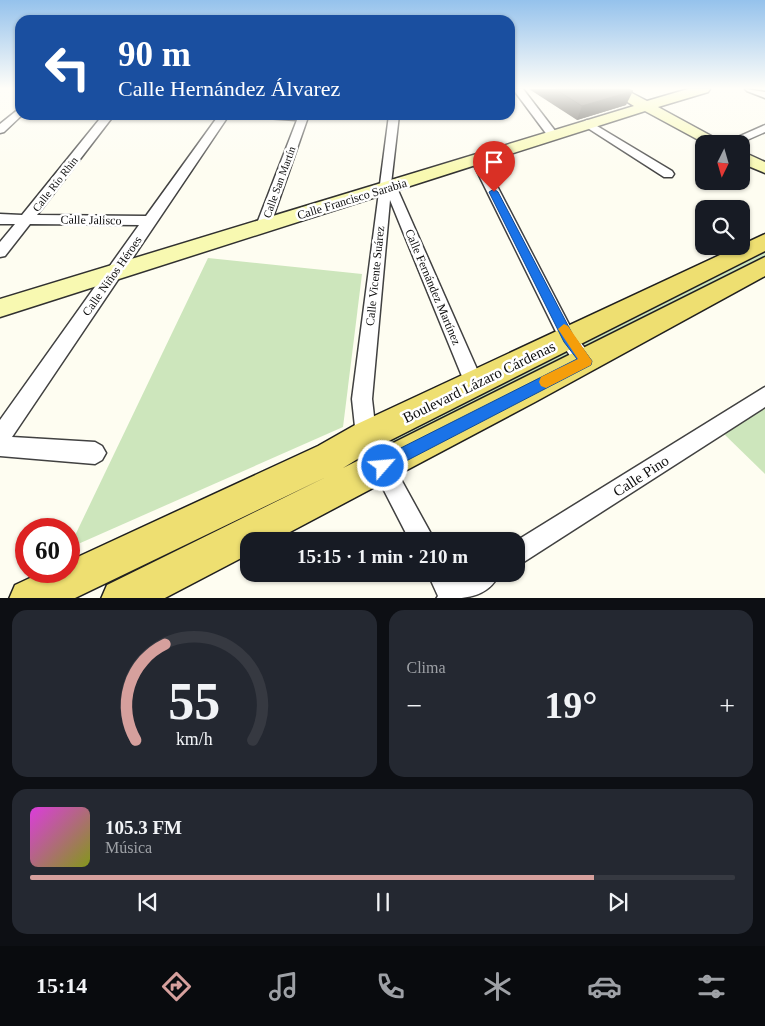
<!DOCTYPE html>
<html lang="es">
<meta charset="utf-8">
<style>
body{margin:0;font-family:Georgia,serif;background:#242831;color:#f1f3f6;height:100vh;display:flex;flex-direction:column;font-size:19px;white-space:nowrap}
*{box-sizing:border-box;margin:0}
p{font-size:16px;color:#9ea1a6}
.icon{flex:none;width:28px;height:28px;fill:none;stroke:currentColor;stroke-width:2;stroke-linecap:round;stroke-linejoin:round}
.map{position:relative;height:598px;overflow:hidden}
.side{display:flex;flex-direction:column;gap:12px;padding:12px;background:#0d0f14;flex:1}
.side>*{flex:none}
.hud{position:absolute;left:15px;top:15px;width:500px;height:105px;border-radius:15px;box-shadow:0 1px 4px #0004;background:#1a4fa0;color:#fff;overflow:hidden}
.needle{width:32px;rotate:185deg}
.controls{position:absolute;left:695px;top:135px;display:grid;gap:10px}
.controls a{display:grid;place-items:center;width:55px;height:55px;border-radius:10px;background:#171b24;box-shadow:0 1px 4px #0004;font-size:25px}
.speed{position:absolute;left:15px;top:518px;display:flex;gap:10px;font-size:25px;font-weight:700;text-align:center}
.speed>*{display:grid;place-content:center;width:65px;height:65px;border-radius:50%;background:#171b24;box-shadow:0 1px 4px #0004;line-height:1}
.speed .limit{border:8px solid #d22;background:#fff;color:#111}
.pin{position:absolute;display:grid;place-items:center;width:42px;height:42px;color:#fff;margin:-51px -21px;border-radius:50% 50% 50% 0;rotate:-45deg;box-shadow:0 0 5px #0007}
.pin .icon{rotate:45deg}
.me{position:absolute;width:55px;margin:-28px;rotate:63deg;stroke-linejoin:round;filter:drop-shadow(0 0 4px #0008)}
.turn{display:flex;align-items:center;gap:18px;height:105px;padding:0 20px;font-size:22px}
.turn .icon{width:65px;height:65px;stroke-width:2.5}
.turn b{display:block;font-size:35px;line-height:42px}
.big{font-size:38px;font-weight:700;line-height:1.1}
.side .card{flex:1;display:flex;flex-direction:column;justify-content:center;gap:8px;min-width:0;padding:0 18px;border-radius:15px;background:#242831}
.side .dial{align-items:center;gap:0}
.dial svg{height:130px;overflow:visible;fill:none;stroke:#363941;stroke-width:7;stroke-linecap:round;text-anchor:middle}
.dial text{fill:#f1f3f6;stroke:none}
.song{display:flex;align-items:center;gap:15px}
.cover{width:60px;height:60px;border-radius:8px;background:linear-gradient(135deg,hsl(300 70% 55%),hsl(70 70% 35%))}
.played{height:5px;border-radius:2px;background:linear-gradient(90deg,#d6a09d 80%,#363941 80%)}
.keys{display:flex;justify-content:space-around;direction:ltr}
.heat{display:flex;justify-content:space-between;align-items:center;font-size:28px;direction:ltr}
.side .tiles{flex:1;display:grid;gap:12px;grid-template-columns:1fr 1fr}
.card:last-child{grid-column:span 2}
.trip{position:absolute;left:240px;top:532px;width:285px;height:50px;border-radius:15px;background:#171b24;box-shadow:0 1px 4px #0004;font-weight:700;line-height:50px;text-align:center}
.tabs{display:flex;height:80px;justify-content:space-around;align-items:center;background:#090b0e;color:#9ea1a6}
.tabs .icon{width:35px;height:35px}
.tabs .current{color:#d6a09d}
.tabs b{font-size:22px;color:#f1f3f6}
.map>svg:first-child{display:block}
.green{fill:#cde6bc}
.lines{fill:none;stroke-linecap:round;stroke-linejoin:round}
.street-casing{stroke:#414141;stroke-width:3}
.secondary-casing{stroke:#303030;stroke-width:3}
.primary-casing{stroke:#1f1f1f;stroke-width:3}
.street{fill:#fff;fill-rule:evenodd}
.secondary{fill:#f8f9b1;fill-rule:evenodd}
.primary{fill:#eedf71;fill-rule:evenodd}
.wall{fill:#4a4640}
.shaded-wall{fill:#3c3934}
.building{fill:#56514b;stroke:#3c3934}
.route{fill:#1a73e8;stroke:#114b97}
.slow{fill:#f59e0b}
.labels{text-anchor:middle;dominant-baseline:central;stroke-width:5;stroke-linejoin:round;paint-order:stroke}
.far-street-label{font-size:11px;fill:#0e0e0e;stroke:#fff}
.street-label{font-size:12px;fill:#0e0e0e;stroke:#fff}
.near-street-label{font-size:15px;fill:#0e0e0e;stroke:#fff}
</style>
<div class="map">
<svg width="765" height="599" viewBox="0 0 765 599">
<rect width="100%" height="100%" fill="#fefdf1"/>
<!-- green -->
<g class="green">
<path d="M 765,242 L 765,259 L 390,457 L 382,443 Z"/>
<path d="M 208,258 L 362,274 L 343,427 L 69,548 Z"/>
<path d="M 765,406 L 765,474 L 723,433 Z"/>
</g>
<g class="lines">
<defs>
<g id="street">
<path d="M 513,89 L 523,89 L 556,132 L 556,136 L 548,136 Z"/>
<path d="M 745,89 L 765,92 L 765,98 L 747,91 Z"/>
<path d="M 20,108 L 22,115 L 4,132 L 0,133 L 0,124 Z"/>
<path d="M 103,115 L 114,115 L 37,215 L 146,216 L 219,115 L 229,115 L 12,437 L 95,442 L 102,446 L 106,453 L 102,460 L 95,464 L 0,456 L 0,420 L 139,225 L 30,224 L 5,256 L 0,257 L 0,242 L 15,224 L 0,224 L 0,214 L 22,215 Z"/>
<path d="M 260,115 L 307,115 L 308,117 L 270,226 L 263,231 L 256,226 L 297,120 L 265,118 Z"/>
<path d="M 389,115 L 399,115 L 391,184 L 397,188 L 484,385 L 482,391 L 475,394 L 468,391 L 390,200 L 372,399 L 376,434 L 435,541 L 410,541 L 356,436 L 352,399 Z"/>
<path d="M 587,120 L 672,171 L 674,174 L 672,177 L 664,177 L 583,125 L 582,123 Z"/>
<path d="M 765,125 L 765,132 L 738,144 L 722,144 Z"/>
<path d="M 477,155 L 483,159 L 574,334 L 595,361 L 592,367 C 578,372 570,355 562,344 L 471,159 Z"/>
<path d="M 765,387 L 765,407 L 516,567 L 516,541 Z"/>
<path d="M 428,574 L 453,574 L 456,579 L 465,574 L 499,574 C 488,599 461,599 436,599 L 438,596 Z"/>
</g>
<g id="secondary">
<path d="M 606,89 L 624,89 L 647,101 L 688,89 L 710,89 L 708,92 L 658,107 L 726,144 L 706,144 L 645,111 L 0,317 L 0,299 L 634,106 Z"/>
<path d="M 741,151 L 765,162 L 765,173 L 741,163 Z"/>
</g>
<path id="primary" d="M 765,234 L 765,251 L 377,447 L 343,468 L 765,257 L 765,276 L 535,402 L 273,541 L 249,541 L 249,554 L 163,599 L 101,599 L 107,585 L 326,477 L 73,599 L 9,599 L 15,585 L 45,571 L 69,571 L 69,561 L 318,446 L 355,425 Z"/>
</defs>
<!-- street casing -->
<use href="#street" class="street-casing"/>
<!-- secondary casing -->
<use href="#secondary" class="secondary-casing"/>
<!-- primary casing -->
<use href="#primary" class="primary-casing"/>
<!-- street -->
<use href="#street" class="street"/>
<!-- secondary -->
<use href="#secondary" class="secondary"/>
<!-- primary -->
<use href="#primary" class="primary"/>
</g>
<!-- wall -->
<path class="wall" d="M 529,89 L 629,89 L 626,105 L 577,120 Z"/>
<!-- shaded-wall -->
<path class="shaded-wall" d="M 633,91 L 626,105 L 577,120 L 582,106 Z"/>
<!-- building -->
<path class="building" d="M 555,89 L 629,89 L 633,91 L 582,106 Z"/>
<!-- sky -->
<linearGradient id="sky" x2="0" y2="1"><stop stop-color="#95c2ec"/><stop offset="0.51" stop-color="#fffef9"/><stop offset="1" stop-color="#fffef9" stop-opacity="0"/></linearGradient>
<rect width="765" height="173" fill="url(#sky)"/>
<!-- route -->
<path class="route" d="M 494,189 L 498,192 L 573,335 L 592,361 L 591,365 L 383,473 L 377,471 L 375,466 L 377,460 L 577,359 L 564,342 L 489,192 Z"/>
<!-- slow -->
<path class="slow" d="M 564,324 L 568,326 L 592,361 L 591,365 L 546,388 L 541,386 L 539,382 L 541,377 L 578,359 L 558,329 Z"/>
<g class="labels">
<!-- far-street labels -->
<g class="far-street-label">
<text transform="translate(279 182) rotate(-70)">Calle San Martín</text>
<text transform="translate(55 184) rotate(-52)">Calle Río Rhin</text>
</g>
<!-- street labels -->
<g class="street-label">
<text transform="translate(352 199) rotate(-17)">Calle Francisco Sarabia</text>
<text transform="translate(91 220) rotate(1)">Calle Jalisco</text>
<text transform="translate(112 276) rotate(-55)">Calle Niños Héroes</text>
<text transform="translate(375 276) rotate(-84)">Calle Vicente Suárez</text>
<text transform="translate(433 287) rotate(67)">Calle Fernández Martínez</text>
</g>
<!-- near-street labels -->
<g class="near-street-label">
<text transform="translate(479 382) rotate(-26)">Boulevard Lázaro Cárdenas</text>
<text transform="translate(641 476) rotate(-33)">Calle Pino</text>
</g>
</g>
</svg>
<div class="controls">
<a><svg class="needle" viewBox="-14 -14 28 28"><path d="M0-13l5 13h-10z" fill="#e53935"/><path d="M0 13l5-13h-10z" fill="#9ea1a6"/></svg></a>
<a><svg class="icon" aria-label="search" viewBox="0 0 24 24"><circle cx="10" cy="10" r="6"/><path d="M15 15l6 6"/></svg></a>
</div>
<div class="speed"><div class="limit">60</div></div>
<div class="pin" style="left:494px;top:192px;background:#d93025"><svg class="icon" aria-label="arrive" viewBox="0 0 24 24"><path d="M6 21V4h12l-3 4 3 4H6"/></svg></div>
<svg class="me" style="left:383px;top:466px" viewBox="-20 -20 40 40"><circle r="17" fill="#1a73e8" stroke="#fff" stroke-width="3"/><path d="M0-11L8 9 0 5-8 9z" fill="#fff"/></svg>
<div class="trip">15:15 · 1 min · 210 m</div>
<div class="hud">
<div class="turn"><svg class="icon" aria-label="left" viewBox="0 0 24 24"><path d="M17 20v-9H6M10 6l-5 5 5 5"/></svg><div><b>90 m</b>Calle Hernández Álvarez</div></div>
</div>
</div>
<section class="side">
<div class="tiles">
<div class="card dial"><svg viewBox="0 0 100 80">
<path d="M14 69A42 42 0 1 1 86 69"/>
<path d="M14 69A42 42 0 0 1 32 10" stroke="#d6a09d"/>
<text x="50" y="56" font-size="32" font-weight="700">55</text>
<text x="50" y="72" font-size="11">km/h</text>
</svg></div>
<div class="card"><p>Clima</p>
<div class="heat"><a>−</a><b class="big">19°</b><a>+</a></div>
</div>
<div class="card">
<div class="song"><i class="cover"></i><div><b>105.3 FM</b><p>Música</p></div></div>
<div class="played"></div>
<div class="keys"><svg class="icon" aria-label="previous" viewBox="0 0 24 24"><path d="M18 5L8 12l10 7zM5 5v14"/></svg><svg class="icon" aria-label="pause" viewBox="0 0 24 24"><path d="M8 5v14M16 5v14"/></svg><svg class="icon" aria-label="next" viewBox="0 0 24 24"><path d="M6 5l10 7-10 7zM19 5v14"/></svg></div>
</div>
</div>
</section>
<nav class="tabs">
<b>15:14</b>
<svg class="icon current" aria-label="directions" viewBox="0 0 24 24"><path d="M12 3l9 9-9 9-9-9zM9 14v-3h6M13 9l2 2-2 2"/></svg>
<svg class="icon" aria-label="music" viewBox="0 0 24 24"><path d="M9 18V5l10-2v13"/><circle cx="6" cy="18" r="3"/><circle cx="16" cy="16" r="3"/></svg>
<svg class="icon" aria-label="phone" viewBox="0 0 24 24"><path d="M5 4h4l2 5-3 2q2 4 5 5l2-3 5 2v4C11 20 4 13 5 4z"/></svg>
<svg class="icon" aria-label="climate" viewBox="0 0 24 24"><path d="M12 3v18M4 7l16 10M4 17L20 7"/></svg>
<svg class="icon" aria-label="car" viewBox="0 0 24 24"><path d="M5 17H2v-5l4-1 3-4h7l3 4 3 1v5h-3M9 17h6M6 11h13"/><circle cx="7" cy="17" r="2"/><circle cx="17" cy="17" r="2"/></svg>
<svg class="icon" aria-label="filters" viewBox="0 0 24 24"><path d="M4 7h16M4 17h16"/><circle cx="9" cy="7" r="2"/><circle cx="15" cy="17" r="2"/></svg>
</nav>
